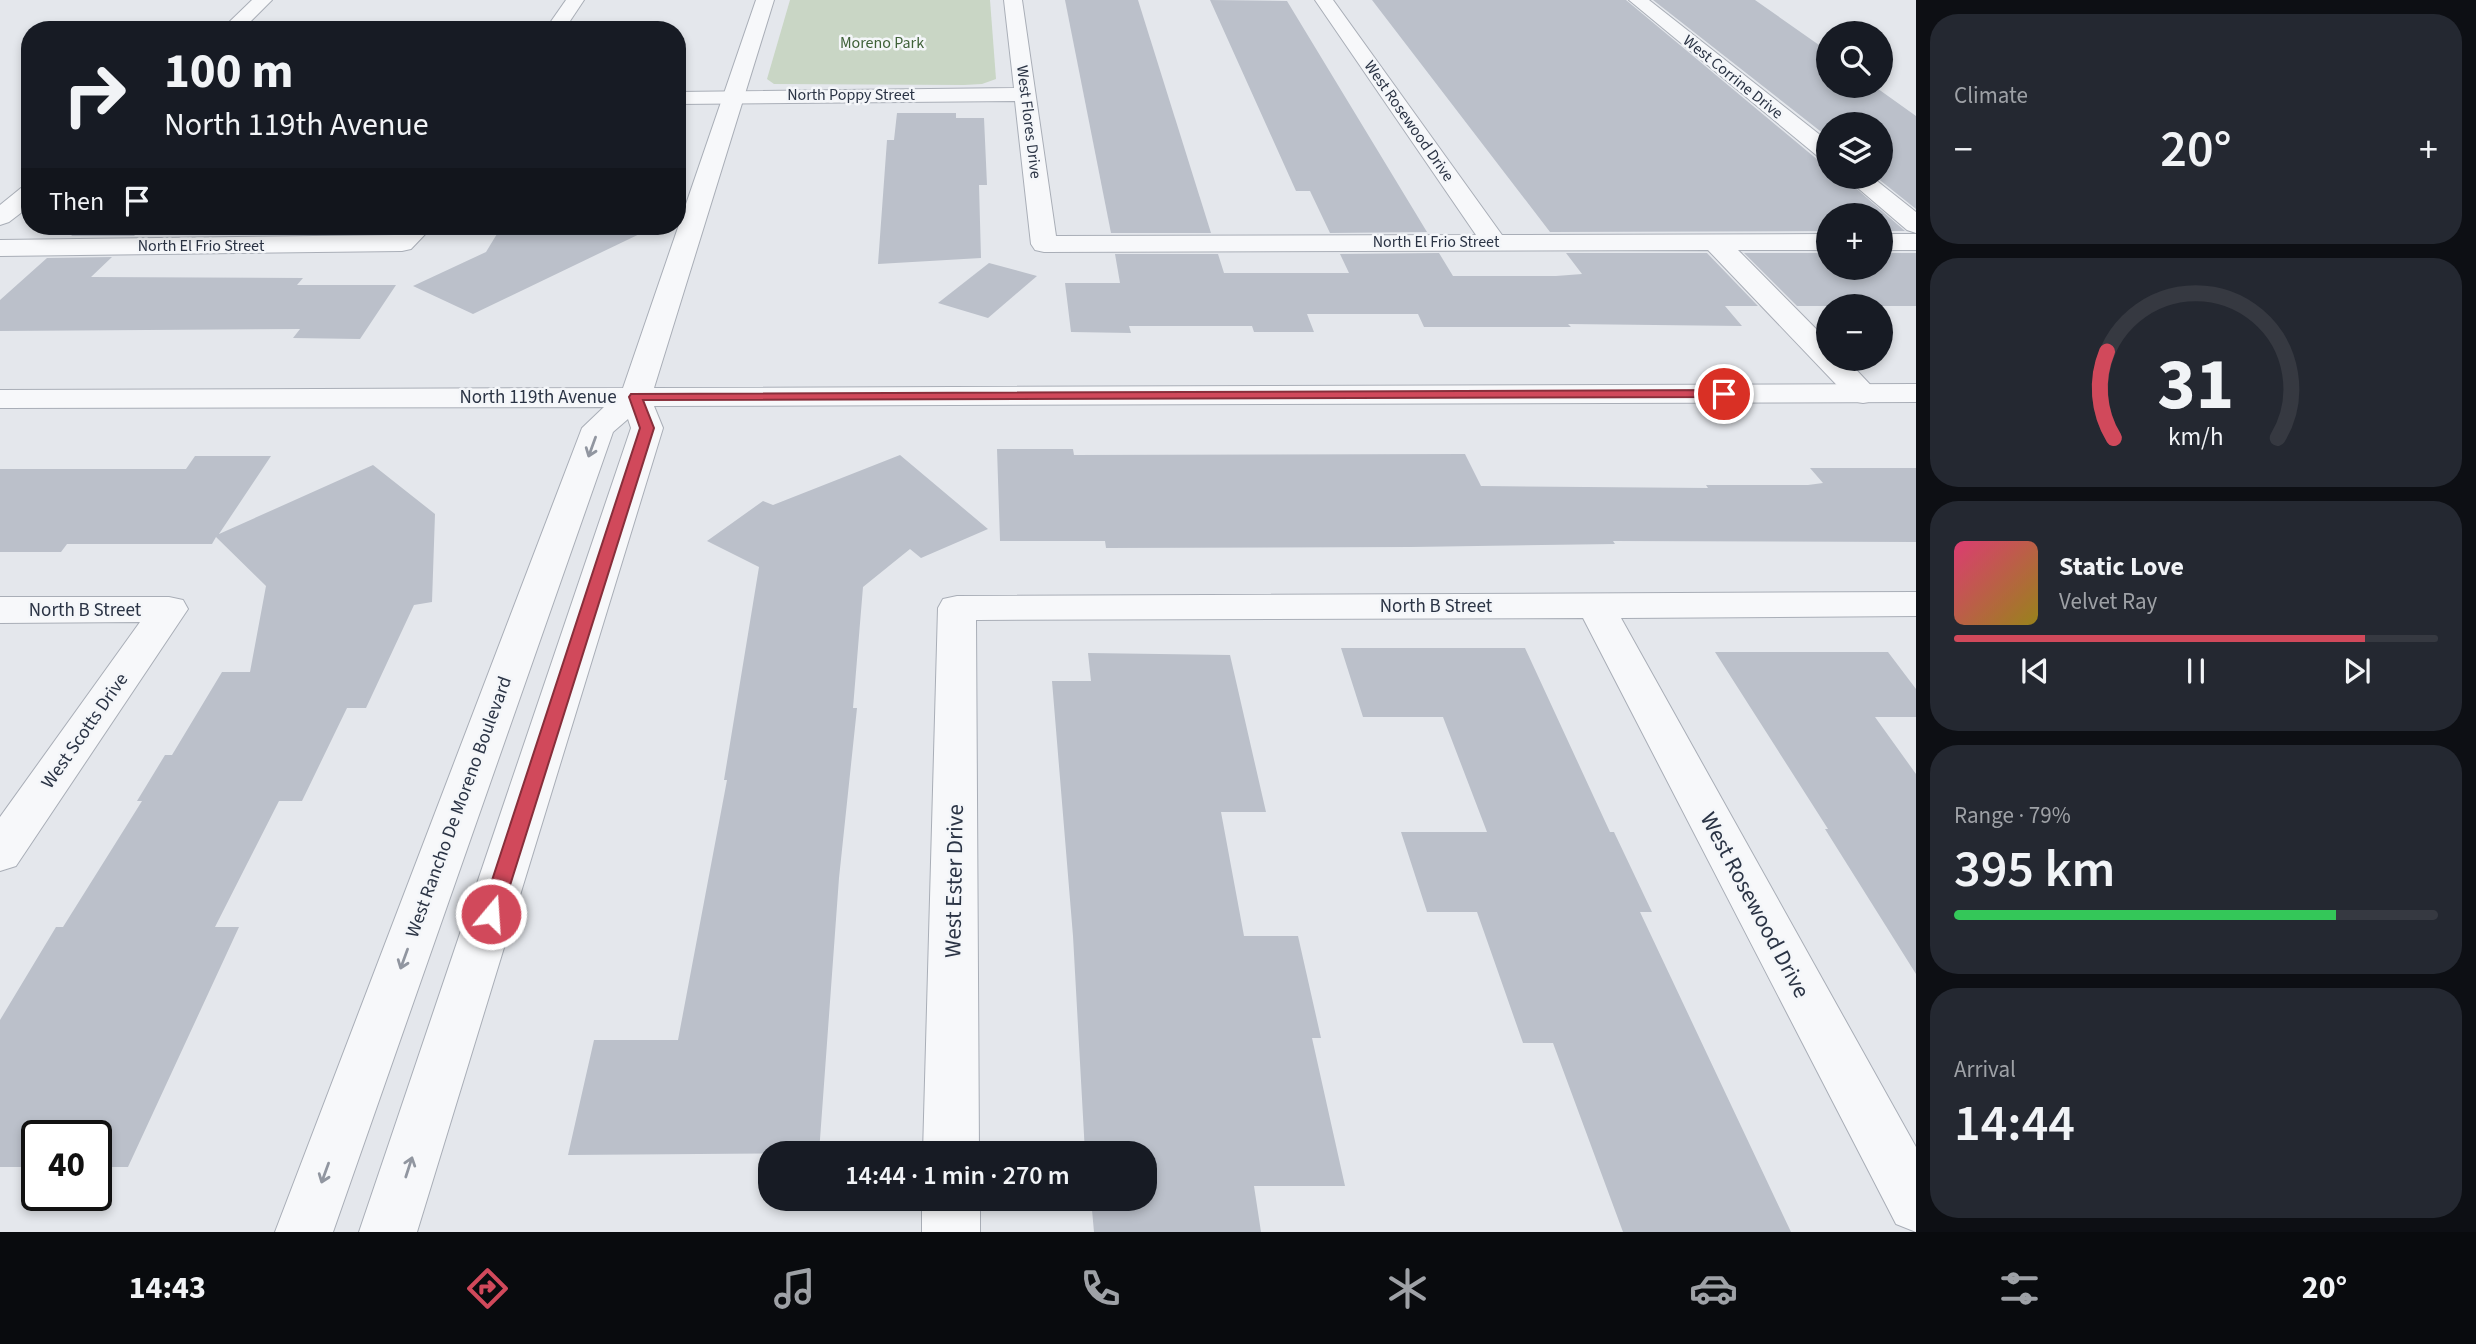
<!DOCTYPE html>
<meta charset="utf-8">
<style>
body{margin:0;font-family:"Source Sans 3",sans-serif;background:#242831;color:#f1f3f6;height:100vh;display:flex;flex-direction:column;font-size:26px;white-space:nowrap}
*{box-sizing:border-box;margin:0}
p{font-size:23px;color:#9ea1a6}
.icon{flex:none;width:38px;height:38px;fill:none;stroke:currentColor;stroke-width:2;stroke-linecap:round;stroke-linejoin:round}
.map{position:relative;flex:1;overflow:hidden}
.drawer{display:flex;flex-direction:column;gap:14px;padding:14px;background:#0d0f14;width:560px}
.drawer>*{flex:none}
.banner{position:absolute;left:21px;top:21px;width:665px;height:214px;border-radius:28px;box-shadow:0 4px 10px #0003;background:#171b24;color:#f1f3f6;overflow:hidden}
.fabs{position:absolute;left:1816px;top:21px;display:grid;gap:14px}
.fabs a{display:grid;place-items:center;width:77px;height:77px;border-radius:50%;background:#171b24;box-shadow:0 4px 10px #0003;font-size:35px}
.speed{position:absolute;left:21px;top:1120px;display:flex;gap:14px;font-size:35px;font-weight:700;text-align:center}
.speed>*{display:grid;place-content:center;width:91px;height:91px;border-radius:50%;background:#171b24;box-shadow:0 4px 10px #0003;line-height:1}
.speed .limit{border:4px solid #111;border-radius:10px;background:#fff;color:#111}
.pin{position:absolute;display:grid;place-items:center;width:60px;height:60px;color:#fff;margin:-30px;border:4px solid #fff;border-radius:50%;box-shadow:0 2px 7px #0007}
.me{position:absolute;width:77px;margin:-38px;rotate:18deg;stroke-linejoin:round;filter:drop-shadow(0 0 5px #0008)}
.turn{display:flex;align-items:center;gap:24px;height:147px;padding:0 28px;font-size:32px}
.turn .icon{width:91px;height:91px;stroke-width:2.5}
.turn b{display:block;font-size:49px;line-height:60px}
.then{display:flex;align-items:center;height:66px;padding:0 28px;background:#0003;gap:14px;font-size:26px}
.big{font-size:52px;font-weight:600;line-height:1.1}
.drawer .widget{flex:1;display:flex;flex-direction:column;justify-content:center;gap:10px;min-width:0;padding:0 24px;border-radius:28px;background:#242831}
.drawer .dial{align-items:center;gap:0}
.dial svg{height:182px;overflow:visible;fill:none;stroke:#363941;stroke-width:7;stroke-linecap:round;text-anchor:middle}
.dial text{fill:#f1f3f6;stroke:none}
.song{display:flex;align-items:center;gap:21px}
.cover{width:84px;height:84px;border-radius:10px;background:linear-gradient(135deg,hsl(340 70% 55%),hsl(50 70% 35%))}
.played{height:7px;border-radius:4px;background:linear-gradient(90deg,#d1495b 85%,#363941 85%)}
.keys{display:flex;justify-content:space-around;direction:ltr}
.heat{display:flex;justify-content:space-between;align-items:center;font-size:38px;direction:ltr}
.charge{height:10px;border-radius:5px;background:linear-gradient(90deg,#34c759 79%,#363941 0)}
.trip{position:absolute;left:758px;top:1141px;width:399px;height:70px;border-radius:28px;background:#171b24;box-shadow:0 4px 10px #0003;font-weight:600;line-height:70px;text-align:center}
.menu{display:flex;height:112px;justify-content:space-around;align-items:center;background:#090b0e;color:#9ea1a6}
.menu .icon{width:49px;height:49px}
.menu .active{color:#d1495b}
.menu b{font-size:32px;color:#f1f3f6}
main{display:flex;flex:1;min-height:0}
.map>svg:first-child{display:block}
.green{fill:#c9d6c5}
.building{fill:#bbc0ca}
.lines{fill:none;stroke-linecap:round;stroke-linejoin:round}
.minor-casing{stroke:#a9aeb7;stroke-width:2}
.tertiary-casing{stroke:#a9aeb7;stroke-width:2}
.minor{fill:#f7f8fa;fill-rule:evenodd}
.tertiary{fill:#f7f8fa;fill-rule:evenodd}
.oneway{stroke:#9196a0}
.route{fill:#d1495b;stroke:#882f3b;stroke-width:2}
.labels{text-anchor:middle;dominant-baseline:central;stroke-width:5;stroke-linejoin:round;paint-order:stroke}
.far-park-label{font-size:16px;fill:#3f6138;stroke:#f4f6f9}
.far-street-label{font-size:16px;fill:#2b3445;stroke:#f4f6f9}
.street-label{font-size:19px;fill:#2b3445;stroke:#f4f6f9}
.near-street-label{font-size:23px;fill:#2b3445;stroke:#f4f6f9}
</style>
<main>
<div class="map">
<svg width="1916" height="1232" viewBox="0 0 1916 1232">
<rect width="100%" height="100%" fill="#e4e7ec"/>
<!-- green -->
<path class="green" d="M 790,0 L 990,0 L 996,79 L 982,84 L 964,85 L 774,84 L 767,79 Z"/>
<!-- building -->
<g class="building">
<path d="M 1065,0 L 1138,0 L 1211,233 L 1111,233 Z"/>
<path d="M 1210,0 L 1287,1 L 1427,232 L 1330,233 L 1310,191 L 1296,191 Z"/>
<path d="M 1372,0 L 1626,0 L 1819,161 L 1829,163 L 1829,177 L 1843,177 L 1905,231 L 1881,231 L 1881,215 L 1829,215 L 1829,231 L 1550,232 Z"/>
<path d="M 1653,0 L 1755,0 L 1829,52 L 1829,86 L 1877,86 L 1874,86 L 1916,116 L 1916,209 L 1876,177 L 1881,177 L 1881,124 L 1829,124 L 1829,138 Z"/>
<path d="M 897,113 L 956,113 L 956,118 L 984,118 L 987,185 L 979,185 L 981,258 L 878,264 L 887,140 L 894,140 Z"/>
<path d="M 83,226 L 145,226 L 134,236 L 71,236 Z"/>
<path d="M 500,229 L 650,229 L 473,314 L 413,286 L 486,252 Z"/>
<path d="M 1439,253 L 1453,276 L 1556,276 L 1582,274 L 1566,253 L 1707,253 L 1758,306 L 1725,306 L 1742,326 L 1568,324 L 1571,327 L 1424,327 L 1418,314 L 1307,314 L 1314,332 L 1254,332 L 1252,326 L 1129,326 L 1131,333 L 1071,332 L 1065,283 L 1120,283 L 1115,254 L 1218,254 L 1224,273 L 1349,273 L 1340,254 Z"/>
<path d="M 1744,253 L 1829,253 L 1829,268 L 1881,268 L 1881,253 L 1916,253 L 1916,306 L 1797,306 Z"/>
<path d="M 112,257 L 91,277 L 303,278 L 297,285 L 396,285 L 360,339 L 293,338 L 300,329 L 0,331 L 0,300 L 47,258 Z"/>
<path d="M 989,263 L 1037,276 L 988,318 L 938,303 Z"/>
<path d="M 997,449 L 1073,449 L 1074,455 L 1465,454 L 1481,486 L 1708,488 L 1706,485 L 1808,485 L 1823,483 L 1810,468 L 1916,468 L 1916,542 L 1613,541 L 1615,544 L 1411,547 L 1106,548 L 1105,541 L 1000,541 Z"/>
<path d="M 900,455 L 988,529 L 921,558 L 910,549 L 863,587 L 853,708 L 857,708 L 839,878 L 819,1153 L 568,1155 L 594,1040 L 678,1040 L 727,780 L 724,780 L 759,567 L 707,541 L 763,501 L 773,505 Z"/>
<path d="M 195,456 L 271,456 L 219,534 L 373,465 L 435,514 L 432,602 L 414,605 L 366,708 L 347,708 L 302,801 L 279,801 L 215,927 L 239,927 L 128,1167 L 96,1167 L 96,1136 L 37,1136 L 37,1167 L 0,1167 L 0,1020 L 56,927 L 63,927 L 142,801 L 137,801 L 165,755 L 172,755 L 222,672 L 250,672 L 266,586 L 216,537 L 212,544 L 67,544 L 61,552 L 0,552 L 0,469 L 186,469 Z"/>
<path d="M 1341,648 L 1525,648 L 1610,832 L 1614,832 L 1652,912 L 1640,912 L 1791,1232 L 1623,1232 L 1553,1043 L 1523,1043 L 1477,912 L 1427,912 L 1401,832 L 1487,832 L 1443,717 L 1363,717 Z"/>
<path d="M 1715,652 L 1888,652 L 1916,689 L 1916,717 L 1875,717 L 1916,774 L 1916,974 L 1825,829 L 1828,829 Z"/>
<path d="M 1088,653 L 1230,655 L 1266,812 L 1221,812 L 1244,936 L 1298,936 L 1321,1038 L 1312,1038 L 1345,1186 L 1254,1186 L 1261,1232 L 1094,1232 L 1091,1199 L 1144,1199 L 1144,1153 L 1085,1153 L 1073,936 L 1052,681 L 1091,681 Z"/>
</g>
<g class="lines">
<defs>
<g id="minor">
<path d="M 252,0 L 272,0 L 242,30 L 221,30 Z"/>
<path d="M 566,0 L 584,0 L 564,30 L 545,30 Z"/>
<path d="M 1004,0 L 1022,0 L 1056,236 L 1476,235 L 1315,0 L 1333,0 L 1502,235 L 1829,234 L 1829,250 L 1738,250 L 1829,342 L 1829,359 L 1846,359 L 1879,394 L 1874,401 L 1863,403 L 1852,401 L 1708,250 L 1044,252 L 1035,250 L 1031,244 L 1015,101 L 677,104 L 677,92 L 1014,88 Z"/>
<path d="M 1629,0 L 1649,0 L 1829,142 L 1829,161 L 1821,159 Z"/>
<path d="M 1845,177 L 1872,177 L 1916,212 L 1916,233 L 1907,230 Z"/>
<path d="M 30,186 L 30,206 L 9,222 L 0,225 L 0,205 L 21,188 Z"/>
<path d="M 405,226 L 433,226 L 411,249 L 402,251 L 0,256 L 0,240 L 395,235 Z"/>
<rect x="1881" y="234" width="35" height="16"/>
<path d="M 1916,592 L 1916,616 L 1621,618 L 1916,1147 L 1916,1232 L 1896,1224 L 1583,618 L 976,620 L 979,1153 L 923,1153 L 938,608 L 943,599 L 957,596 Z"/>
<path d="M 0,597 L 169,597 L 183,600 L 188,609 L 16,866 L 0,871 L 0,817 L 140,622 L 0,623 Z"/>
<rect x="922" y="1199" width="58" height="33"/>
</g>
<path id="tertiary" d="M 756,0 L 774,0 L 654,388 L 1916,384 L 1916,402 L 654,406 L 663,428 L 417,1232 L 359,1232 L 631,428 L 628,419 L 613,432 L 333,1232 L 275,1232 L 582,428 L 604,407 L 0,408 L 0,390 L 623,388 Z"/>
</defs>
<!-- minor casing -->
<use href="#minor" class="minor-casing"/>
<!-- tertiary casing -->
<use href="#tertiary" class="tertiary-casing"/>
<!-- minor -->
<use href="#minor" class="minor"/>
<!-- tertiary -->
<use href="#tertiary" class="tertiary"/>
</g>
<!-- one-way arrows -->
<defs><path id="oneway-shaft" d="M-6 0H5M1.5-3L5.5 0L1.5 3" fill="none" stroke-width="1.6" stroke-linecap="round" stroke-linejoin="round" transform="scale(1.75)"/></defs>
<g class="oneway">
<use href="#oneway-shaft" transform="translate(592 447) rotate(110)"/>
<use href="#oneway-shaft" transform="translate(404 959) rotate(110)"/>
<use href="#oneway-shaft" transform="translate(409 1167) rotate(-72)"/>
<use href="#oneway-shaft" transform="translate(325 1173) rotate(110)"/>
</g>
<!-- route -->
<path class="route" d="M 1724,390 L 1728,391 L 1728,397 L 643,400 L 654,428 L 501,914 L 498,920 L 484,920 L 481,914 L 640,428 L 629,397 L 631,394 Z"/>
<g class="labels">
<!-- far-park labels -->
<g class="far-park-label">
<text x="882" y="43">Moreno Park</text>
</g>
<!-- far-street labels -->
<g class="far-street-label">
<text transform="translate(1733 77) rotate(39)">West Corrine Drive</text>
<text x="851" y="95">North Poppy Street</text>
<text transform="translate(1409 121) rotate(55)">West Rosewood Drive</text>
<text transform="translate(1029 122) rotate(83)">West Flores Drive</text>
<text x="1436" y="242">North El Frio Street</text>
<text x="201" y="246">North El Frio Street</text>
</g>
<!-- street labels -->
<g class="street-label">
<text x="538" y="397">North 119th Avenue</text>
<text x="1436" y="606">North B Street</text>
<text x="85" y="610">North B Street</text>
<text transform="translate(85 731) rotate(-55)">West Scotts Drive</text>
<text transform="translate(459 807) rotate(-70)">West Rancho De Moreno Boulevard</text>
</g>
<!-- near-street labels -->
<g class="near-street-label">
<text transform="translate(954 881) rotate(-89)">West Ester Drive</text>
<text transform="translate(1755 905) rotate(62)">West Rosewood Drive</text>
</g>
</g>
</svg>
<div class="fabs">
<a><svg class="icon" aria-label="search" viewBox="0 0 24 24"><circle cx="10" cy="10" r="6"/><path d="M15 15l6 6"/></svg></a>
<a><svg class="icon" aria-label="layers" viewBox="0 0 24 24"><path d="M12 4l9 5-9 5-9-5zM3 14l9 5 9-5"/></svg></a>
<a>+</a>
<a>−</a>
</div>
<div class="speed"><div class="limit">40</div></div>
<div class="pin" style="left:1724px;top:394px;background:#d93025"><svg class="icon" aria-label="arrive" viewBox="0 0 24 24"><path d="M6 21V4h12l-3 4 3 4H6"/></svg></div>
<svg class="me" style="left:491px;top:914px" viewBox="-20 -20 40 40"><circle r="17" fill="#d1495b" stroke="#fff" stroke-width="3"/><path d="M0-11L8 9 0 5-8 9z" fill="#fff"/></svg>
<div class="trip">14:44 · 1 min · 270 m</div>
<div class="banner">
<div class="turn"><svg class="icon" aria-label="right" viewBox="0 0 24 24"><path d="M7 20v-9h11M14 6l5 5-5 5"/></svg><div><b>100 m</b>North 119th Avenue</div></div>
<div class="then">Then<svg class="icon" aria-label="arrive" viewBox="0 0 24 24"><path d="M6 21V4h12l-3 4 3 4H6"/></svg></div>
</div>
</div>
<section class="drawer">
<div class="widget"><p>Climate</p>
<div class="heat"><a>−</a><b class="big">20°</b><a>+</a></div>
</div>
<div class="widget dial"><svg viewBox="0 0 100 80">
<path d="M14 69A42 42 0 1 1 86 69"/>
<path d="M14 69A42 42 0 0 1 11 31" stroke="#d1495b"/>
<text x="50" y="56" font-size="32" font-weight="700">31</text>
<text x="50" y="72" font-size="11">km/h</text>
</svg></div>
<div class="widget">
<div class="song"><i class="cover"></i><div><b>Static Love</b><p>Velvet Ray</p></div></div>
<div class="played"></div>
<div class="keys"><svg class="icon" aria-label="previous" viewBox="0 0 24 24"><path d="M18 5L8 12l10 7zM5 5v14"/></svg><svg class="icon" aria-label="pause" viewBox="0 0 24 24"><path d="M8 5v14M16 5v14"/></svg><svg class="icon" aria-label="next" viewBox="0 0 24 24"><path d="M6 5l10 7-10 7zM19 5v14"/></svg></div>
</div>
<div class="widget"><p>Range · 79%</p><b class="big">395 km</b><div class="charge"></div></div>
<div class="widget"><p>Arrival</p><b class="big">14:44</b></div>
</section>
</main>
<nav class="menu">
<b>14:43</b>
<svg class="icon active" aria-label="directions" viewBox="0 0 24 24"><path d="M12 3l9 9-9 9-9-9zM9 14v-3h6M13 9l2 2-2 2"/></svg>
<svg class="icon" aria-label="music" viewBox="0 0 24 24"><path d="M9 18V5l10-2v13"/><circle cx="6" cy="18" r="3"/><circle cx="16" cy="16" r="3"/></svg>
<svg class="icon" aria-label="phone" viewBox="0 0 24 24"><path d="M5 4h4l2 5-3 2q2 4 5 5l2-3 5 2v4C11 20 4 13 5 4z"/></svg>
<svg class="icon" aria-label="climate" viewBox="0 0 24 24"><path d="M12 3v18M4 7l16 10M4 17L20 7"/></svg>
<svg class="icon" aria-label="car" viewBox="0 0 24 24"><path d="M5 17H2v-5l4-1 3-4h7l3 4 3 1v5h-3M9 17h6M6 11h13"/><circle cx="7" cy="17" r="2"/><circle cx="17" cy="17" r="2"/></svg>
<svg class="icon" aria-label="filters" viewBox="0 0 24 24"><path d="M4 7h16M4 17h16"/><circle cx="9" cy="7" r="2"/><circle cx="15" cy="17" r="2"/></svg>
<b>20°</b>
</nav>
